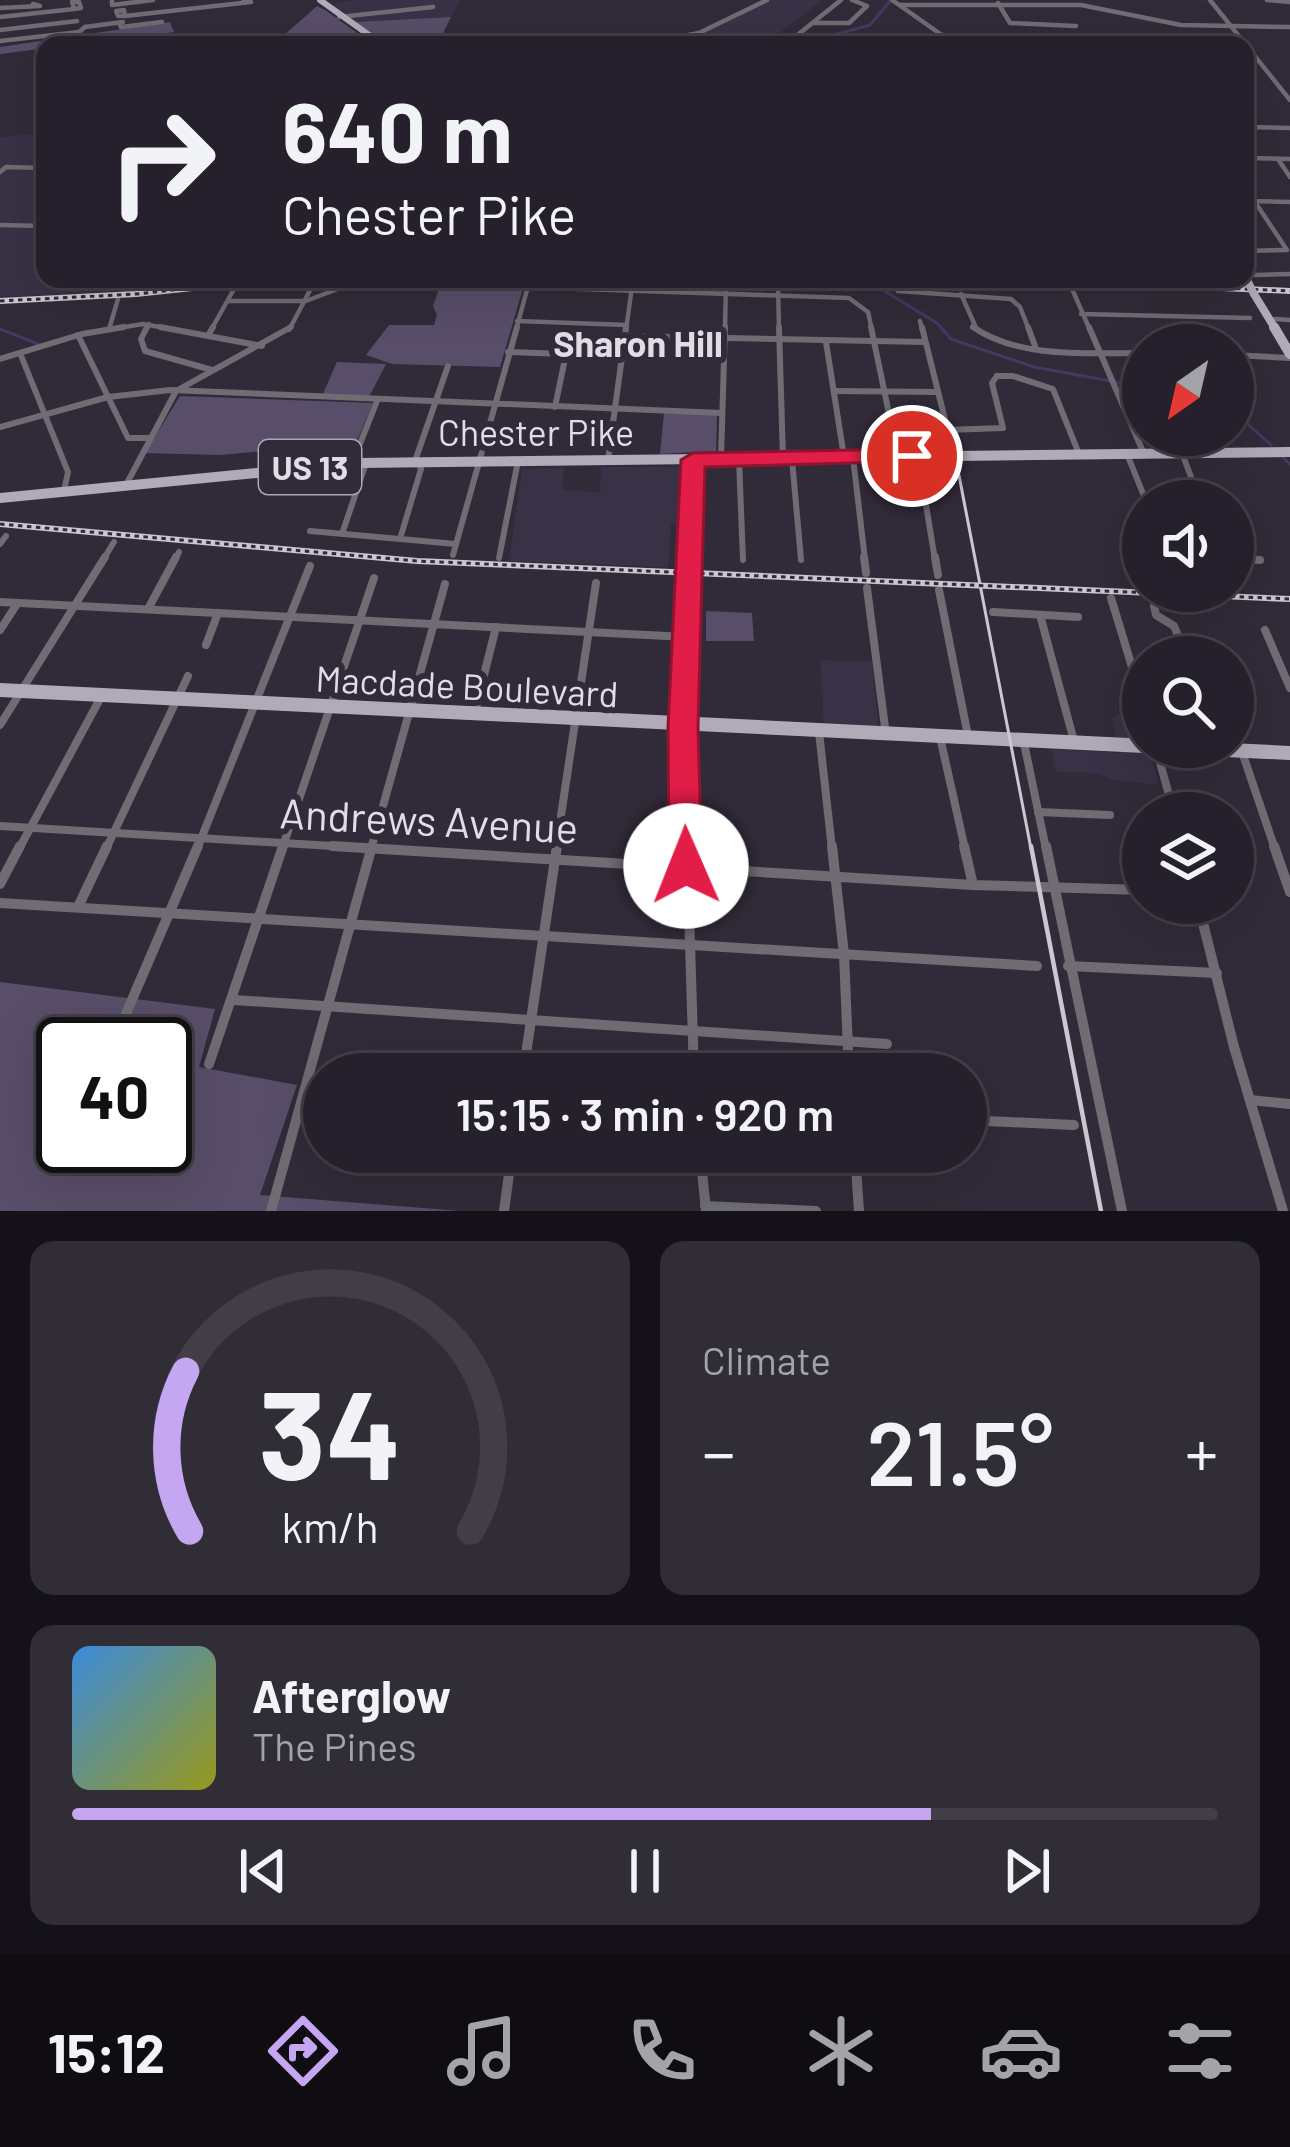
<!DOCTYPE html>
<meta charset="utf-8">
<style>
body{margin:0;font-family:Barlow,sans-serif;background:#312d37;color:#f1f3f6;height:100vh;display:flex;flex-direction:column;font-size:45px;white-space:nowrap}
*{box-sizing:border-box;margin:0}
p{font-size:39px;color:#a3a3a9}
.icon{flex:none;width:66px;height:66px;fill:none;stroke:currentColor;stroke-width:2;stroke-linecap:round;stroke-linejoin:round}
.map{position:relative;height:1211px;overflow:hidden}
.sheet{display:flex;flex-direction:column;gap:30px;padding:30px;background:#141218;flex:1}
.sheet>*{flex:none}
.guide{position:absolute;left:36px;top:36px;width:1218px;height:252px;border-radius:24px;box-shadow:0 12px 48px #0002,0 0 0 3px #423e47;background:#25202b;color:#f1f3f6;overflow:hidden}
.needle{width:78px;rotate:214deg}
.tools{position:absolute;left:1122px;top:324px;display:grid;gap:24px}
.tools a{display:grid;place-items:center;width:132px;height:132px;border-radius:50%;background:#25202b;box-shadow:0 12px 48px #0002,0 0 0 3px #423e47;font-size:60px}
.speed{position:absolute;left:36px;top:1017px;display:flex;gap:24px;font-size:60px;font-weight:700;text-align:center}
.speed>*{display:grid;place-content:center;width:156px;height:156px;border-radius:50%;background:#25202b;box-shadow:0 12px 48px #0002,0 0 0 3px #423e47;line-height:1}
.speed .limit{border:6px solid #111;border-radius:18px;background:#fff;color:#111}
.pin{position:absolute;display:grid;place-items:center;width:102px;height:102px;color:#fff;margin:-51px;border:6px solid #fff;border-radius:50%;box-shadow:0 3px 12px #0007}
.me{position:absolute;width:132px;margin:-66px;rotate:359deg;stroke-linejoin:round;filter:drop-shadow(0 0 9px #0008)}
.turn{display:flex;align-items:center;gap:42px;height:252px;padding:0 48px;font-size:54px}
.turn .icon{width:156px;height:156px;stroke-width:2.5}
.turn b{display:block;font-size:84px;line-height:102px}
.big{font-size:90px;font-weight:600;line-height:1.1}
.sheet .tile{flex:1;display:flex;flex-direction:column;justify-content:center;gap:18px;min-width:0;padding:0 42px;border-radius:24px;background:#312d37}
.sheet .dial{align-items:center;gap:0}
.dial svg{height:312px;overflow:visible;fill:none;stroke:#423e47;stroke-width:7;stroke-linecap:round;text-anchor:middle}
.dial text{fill:#f1f3f6;stroke:none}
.song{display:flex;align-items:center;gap:36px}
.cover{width:144px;height:144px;border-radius:18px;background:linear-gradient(135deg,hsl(210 70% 55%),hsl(60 70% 35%))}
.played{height:12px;border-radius:6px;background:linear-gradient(90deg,#c5a7f1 75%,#423e47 75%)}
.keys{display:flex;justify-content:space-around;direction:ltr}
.heat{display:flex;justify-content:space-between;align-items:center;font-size:66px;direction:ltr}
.sheet .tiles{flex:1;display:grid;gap:30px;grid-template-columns:1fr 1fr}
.tile:last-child{grid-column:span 2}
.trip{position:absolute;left:303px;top:1053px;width:684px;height:120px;border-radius:60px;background:#25202b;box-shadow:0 12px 48px #0002,0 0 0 3px #423e47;font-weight:600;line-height:120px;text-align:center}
.dock{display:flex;height:192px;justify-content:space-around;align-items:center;background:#0f0d11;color:#a3a3a9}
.dock .icon{width:84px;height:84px}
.dock .current{color:#c5a7f1}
.dock b{font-size:54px;color:#f1f3f6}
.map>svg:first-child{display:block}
.built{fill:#393145}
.green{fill:#594e69;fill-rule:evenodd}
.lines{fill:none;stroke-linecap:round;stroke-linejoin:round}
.stream{stroke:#493662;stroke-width:3}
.minor-far3{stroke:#6f6c74;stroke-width:4.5}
.minor-far2{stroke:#6f6c74;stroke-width:6}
.minor-far1{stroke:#6f6c74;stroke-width:8}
.minor{stroke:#6f6c74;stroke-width:10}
.major-far3{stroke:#b0aab9;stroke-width:6}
.major-far2{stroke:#b0aab9;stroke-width:8}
.major-far1{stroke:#b0aab9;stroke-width:10}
.major{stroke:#b0aab9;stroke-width:14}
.tram-far1{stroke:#cac7d0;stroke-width:3}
.tram{stroke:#cac7d0;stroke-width:4.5}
.rail-casing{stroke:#cac7d0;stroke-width:6}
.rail{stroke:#312b39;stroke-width:3;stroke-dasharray:4.5;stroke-linecap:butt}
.minor-bridge{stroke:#6f6c74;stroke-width:8}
.major-bridge{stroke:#b0aab9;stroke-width:8}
.route{fill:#e11d48;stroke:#92132f;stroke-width:3}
.labels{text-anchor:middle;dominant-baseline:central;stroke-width:12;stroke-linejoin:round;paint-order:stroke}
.shield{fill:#312b39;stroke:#aca8b2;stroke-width:3}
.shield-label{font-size:33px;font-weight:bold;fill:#e0dde6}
.far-quarter-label{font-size:36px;font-weight:bold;fill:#e0dde6;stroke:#312b39}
.street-label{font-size:36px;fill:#e0dde6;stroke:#312b39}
.near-street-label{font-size:42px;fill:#e0dde6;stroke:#312b39}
</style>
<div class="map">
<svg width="1290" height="1211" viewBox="0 0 1290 1211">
<rect width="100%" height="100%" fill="#312b39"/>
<!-- built -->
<g class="built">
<path d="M 354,0 L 460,0 L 451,17 L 352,22 L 331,5 Z"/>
<path d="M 768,0 L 822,0 L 764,45 L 739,45 L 698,35 Z"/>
<path d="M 45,133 L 45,279 L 205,281 L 105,292 L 0,297 L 0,137 Z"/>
<path d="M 601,467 L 687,467 L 686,523 L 671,523 L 668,567 L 509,561 L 522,469 L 564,468 L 563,490 L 600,492 Z"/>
<path d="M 820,660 L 872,662 L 879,731 L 824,728 Z"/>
<path d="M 1119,714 L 1143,715 L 1143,747 L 1148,747 L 1159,785 L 1114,780 L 1096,773 L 1056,772 L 1051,749 L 1120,753 L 1112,719 Z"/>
</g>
<!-- green -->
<g class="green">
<path d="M 317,6 L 325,10 L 374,45 L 273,45 Z"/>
<path d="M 451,17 L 437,45 L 385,45 L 354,22 Z"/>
<path d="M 170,22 L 174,32 L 0,54 L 0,47 Z"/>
<path d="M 440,286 L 523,288 L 500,367 L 392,364 L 366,355 L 389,325 L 434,325 L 437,315 L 433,306 Z"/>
<path d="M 337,362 L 386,364 L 369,397 L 322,396 Z"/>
<path d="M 180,396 L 373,403 L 356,443 L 219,455 L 145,453 Z"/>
<path d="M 664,413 L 717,415 L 716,451 L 660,454 Z"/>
<path d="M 706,611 L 752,613 L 754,641 L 706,641 Z"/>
<path d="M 0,982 L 215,1009 L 199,1067 L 297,1085 L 260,1195 L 460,1211 L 0,1211 ZM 63,1044 L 165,1044 L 165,1146 L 63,1146 Z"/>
</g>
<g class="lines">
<!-- stream -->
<g class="stream">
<path d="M 798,45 L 870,25 L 891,0"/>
<path d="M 878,279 L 886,292 L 937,323 L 951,339 L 1034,367 L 1143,387"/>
<path d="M 0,329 L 38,344"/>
<path d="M 1233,411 L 1271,445"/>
<path d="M 1283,457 L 1290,464"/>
</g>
<!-- minor-far3 -->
<g class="minor-far3">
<path d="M 112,0 L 112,5 L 153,0"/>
<path d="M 892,0 L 956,45"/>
<path d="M 1210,0 L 1290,100"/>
<path d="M 1267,0 L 1290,2"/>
<path d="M 72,2 L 79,2 L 81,8 L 74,9 Z"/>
<path d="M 998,3 L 1010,23 L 1076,26"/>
<path d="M 900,5 L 1081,5 L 1181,25 L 1290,27"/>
<path d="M 0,8 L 40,6 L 33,4"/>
<path d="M 124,10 L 125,16 L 118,16 L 116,11 Z"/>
<path d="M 125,16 L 251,2 L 243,2"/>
<path d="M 0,17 L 74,9"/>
<path d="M 339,17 L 433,7"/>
<path d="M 119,23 L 121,27 L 162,22"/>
<path d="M 814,23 L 849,23 L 867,6 L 852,0"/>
<path d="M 85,27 L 123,22"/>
<path d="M 0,30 L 77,21"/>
<path d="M 0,41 L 79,32 L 85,27"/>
<path d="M 635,45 L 699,33 L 767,0"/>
<path d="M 785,45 L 841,0"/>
<path d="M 852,45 L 868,37 L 944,35"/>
<path d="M 1245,127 L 1290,128"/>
<path d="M 1245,158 L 1290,159"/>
<path d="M 1278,159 L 1290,177"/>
<path d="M 0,172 L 6,167 L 45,168"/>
<path d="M 1245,187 L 1287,250"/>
<path d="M 1245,201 L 1290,202"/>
<path d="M 0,225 L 45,226"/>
<path d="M 1245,251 L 1285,250"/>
<path d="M 1245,263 L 1254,275 L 1290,274"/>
<path d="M 1069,282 L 1090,330"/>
<path d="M 778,283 L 779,330"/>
<path d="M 898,291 L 1011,299 L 1020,307 L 1029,330"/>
<path d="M 961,294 L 977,330"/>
<path d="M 228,301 L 306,301 L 348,285 L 376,282 L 849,298 L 868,312 L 872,330"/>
<path d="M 1081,314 L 1250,318"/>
<path d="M 1275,319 L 1290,320"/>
<path d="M 517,321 L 627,325"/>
<path d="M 920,321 L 922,330"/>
<path d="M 109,329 L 118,299"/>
<path d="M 106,330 L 143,324 L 176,330"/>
<path d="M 146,330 L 149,324"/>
<path d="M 211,330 L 234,289"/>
<path d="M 289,330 L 316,279"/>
<path d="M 516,330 L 530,279"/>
<path d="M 626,330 L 633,279"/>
<path d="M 725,330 L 726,279"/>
</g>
<!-- minor-far2 -->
<g class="minor-far2">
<path d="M 147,327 L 141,339 L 145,351 L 212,370"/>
<path d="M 160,327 L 262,346"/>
<path d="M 779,327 L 783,459"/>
<path d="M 871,327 L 898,457"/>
<path d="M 922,327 L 954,456"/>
<path d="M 973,327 C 1019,359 1089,353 1143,353"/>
<path d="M 1028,327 L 1035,346"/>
<path d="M 1089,327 L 1144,454"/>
<path d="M 209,334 L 213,327"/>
<path d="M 78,335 L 128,438 L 148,438"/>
<path d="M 626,336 L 925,342"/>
<path d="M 826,342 L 844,457"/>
<path d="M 508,352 L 623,356"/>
<path d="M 20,353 L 68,472 L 64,491"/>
<path d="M 1233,355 L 1290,358"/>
<path d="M 0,359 L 82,334 L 124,327"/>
<path d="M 1233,367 L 1236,372"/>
<path d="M 997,376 L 1013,376 L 1053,389 L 1079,454"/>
<path d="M 834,391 L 938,392"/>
<path d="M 555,407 L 566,354"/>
<path d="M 0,427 L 108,397 L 170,390 L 722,413"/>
<path d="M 947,430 L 1003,428 L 992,383 L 997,376"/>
<path d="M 1182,453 L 1200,501"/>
<path d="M 1127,454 L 1146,501"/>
<path d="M 918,456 L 935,560"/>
<path d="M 853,457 L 865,560"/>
<path d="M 721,458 L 725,327"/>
<path d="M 792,459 L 801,560"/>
<path d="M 608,460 L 626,327"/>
<path d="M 739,460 L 743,560"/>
<path d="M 352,464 L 377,401"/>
<path d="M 126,485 L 176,391 L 291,327"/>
<path d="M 300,492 L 308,469"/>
<path d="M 310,531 L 456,544"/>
<path d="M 342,534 L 366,463"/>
<path d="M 400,539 L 421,469 L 416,458 L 448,366"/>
<path d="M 0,544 L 6,536"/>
<path d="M 453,555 L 517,327"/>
<path d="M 1136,556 L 1143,557"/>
<path d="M 499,558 L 518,461"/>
<path d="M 1233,559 L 1260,560"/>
<path d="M 103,560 L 114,542"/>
<path d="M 175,560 L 179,552"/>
<path d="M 689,560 L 693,460"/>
</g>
<!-- minor-far1 -->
<g class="minor-far1">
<path d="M 864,557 L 866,573"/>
<path d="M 935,557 L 938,575"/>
<path d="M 1233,559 L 1260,560"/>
<path d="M 689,567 L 689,557"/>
<path d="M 867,588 L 886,735"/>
<path d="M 939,590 L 968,736"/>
<path d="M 1111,598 L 1143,703"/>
<path d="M 0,602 L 687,637"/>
<path d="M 1154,606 L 1156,615 L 1174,626 L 1187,657"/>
<path d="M 148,609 L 176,557"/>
<path d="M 993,612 L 1078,617"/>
<path d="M 1040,615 L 1074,741"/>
<path d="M 0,630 L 17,604"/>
<path d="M 1265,630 L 1290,688"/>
<path d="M 206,645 L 218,613"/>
<path d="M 474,715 L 496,627"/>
<path d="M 0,725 L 105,557"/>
<path d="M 819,732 L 832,849"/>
<path d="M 940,737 L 965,849"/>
<path d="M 1024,743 L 1046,849"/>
<path d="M 1156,748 L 1174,813"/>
<path d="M 1242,752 L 1275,849"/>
<path d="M 1038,812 L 1110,815"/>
<path d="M 0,826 L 382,849"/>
<path d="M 19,849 L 101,697"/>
<path d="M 106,849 L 188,676"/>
<path d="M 197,849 L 310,566"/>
<path d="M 282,849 L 374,578"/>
<path d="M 371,849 L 445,584"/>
<path d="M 556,849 L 596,583"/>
<path d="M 687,849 L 683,727 L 689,578"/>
</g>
<!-- minor -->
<g class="minor">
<path d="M 332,846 L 973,885 L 1143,890"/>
<path d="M 687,846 L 694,1074"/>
<path d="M 832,846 L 844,954 L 849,1074"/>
<path d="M 964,846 L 973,885"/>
<path d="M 1046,846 L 1122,1211"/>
<path d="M 1274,846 L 1290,892"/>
<path d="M 0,884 L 20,846"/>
<path d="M 0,903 L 1037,966"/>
<path d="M 1198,903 L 1234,1047 L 1283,1211"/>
<path d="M 78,907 L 107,846"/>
<path d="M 1068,966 L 1217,973"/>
<path d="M 234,1000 L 887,1044"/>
<path d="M 113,1044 L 198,846"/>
<path d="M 209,1064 L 283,846"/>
<path d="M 523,1074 L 557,846"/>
<path d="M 1250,1100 L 1290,1104"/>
<path d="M 966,1120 L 1074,1125"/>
<path d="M 633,1152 L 700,1157"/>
<path d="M 855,1152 L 859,1211"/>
<path d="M 700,1153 L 706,1210"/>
<path d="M 76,1155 L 78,1146"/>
<path d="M 705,1206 L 816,1211"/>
<path d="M 271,1211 L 372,846"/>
<path d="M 504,1211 L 512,1152"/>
</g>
<!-- major-far3 -->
<path class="major-far3" d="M 320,0 L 383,45"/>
<!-- major-far2 -->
<path class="major-far2" d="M 1254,294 L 1276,330"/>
<!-- major-far1 -->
<g class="major-far1">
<path d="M 1274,327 L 1290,354"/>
<path d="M 0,498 L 359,463 L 1290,452"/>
</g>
<!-- major -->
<path class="major" d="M 0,690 L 1290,753"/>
<!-- tram-far1 -->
<path class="tram-far1" d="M 957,465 L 1031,849"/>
<!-- tram -->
<path class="tram" d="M 1031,846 L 1101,1211"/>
<defs>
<g id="rail">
<path d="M 1020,279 L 1290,291"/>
<path d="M 0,301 L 136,294 L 277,279"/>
<path d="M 0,524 L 417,561 L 1290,599"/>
</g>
</defs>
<!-- rail casing -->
<use href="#rail" class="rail-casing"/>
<!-- rail -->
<use href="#rail" class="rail"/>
<!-- minor-bridge -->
<path class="minor-bridge" d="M 689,567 L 689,578"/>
<!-- major-bridge -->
<path class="major-bridge" d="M 1248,282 L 1254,294"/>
</g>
<!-- route -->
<path class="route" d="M 912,449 L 924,456 L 920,461 L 705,467 L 698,727 L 702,866 L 698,875 L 686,879 L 674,875 L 669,866 L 668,727 L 681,460 L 693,453 Z"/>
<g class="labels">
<!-- shield labels -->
<rect class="shield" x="259" y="440" width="102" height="54" rx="9"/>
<g class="shield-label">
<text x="310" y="467">US 13</text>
</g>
<!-- far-quarter labels -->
<g class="far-quarter-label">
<text x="638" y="342">Sharon Hill</text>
</g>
<!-- street labels -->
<g class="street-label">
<text x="536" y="431">Chester Pike</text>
<text transform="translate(467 685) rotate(3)">Macdade Boulevard</text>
</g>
<!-- near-street labels -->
<g class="near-street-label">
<text transform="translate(429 819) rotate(3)">Andrews Avenue</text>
</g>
</g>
</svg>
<div class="tools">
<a><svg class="needle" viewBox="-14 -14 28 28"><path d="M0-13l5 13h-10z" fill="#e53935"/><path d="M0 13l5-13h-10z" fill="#a3a3a9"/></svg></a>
<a><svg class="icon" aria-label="sound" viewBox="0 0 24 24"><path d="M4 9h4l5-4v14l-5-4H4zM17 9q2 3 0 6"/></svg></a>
<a><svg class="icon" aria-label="search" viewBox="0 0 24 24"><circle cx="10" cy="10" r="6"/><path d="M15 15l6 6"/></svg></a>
<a><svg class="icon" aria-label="layers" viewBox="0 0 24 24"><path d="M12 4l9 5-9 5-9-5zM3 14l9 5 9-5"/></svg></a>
</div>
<div class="speed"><div class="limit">40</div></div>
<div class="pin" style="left:912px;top:456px;background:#d93025"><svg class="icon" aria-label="arrive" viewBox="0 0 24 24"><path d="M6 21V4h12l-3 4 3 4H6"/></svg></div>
<svg class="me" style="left:686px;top:866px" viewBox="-20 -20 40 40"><circle r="19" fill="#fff"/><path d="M0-13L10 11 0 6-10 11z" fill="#e11d48"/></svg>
<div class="trip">15:15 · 3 min · 920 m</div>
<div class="guide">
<div class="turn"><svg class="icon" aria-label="right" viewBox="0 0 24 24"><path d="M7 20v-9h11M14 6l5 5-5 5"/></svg><div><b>640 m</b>Chester Pike</div></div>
</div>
</div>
<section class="sheet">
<div class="tiles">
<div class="tile dial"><svg viewBox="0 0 100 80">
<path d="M14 69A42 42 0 1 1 86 69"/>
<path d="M14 69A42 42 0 0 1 13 28" stroke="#c5a7f1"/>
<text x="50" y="56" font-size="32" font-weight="700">34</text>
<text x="50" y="72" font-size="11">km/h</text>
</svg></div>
<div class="tile"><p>Climate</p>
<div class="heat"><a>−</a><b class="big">21.5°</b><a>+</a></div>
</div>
<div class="tile">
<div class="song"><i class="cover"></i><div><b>Afterglow</b><p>The Pines</p></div></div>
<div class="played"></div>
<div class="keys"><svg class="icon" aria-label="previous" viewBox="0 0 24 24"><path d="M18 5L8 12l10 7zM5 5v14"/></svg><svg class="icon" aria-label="pause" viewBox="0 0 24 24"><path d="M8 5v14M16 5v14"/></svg><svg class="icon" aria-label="next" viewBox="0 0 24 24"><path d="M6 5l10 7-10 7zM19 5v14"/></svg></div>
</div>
</div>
</section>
<nav class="dock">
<b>15:12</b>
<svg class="icon current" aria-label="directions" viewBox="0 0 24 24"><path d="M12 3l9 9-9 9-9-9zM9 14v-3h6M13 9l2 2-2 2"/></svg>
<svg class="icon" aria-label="music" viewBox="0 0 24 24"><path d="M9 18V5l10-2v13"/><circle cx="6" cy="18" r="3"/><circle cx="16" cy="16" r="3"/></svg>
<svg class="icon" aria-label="phone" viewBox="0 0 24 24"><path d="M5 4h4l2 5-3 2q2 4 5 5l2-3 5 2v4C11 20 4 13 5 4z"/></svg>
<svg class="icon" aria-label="climate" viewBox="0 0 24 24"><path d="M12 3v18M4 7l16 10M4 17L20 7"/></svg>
<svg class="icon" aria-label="car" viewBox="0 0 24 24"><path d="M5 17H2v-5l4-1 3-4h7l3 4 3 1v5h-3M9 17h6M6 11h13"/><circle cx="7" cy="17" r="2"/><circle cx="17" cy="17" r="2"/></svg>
<svg class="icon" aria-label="filters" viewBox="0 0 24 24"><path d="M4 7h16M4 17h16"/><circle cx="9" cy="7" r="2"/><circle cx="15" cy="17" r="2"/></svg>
</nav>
